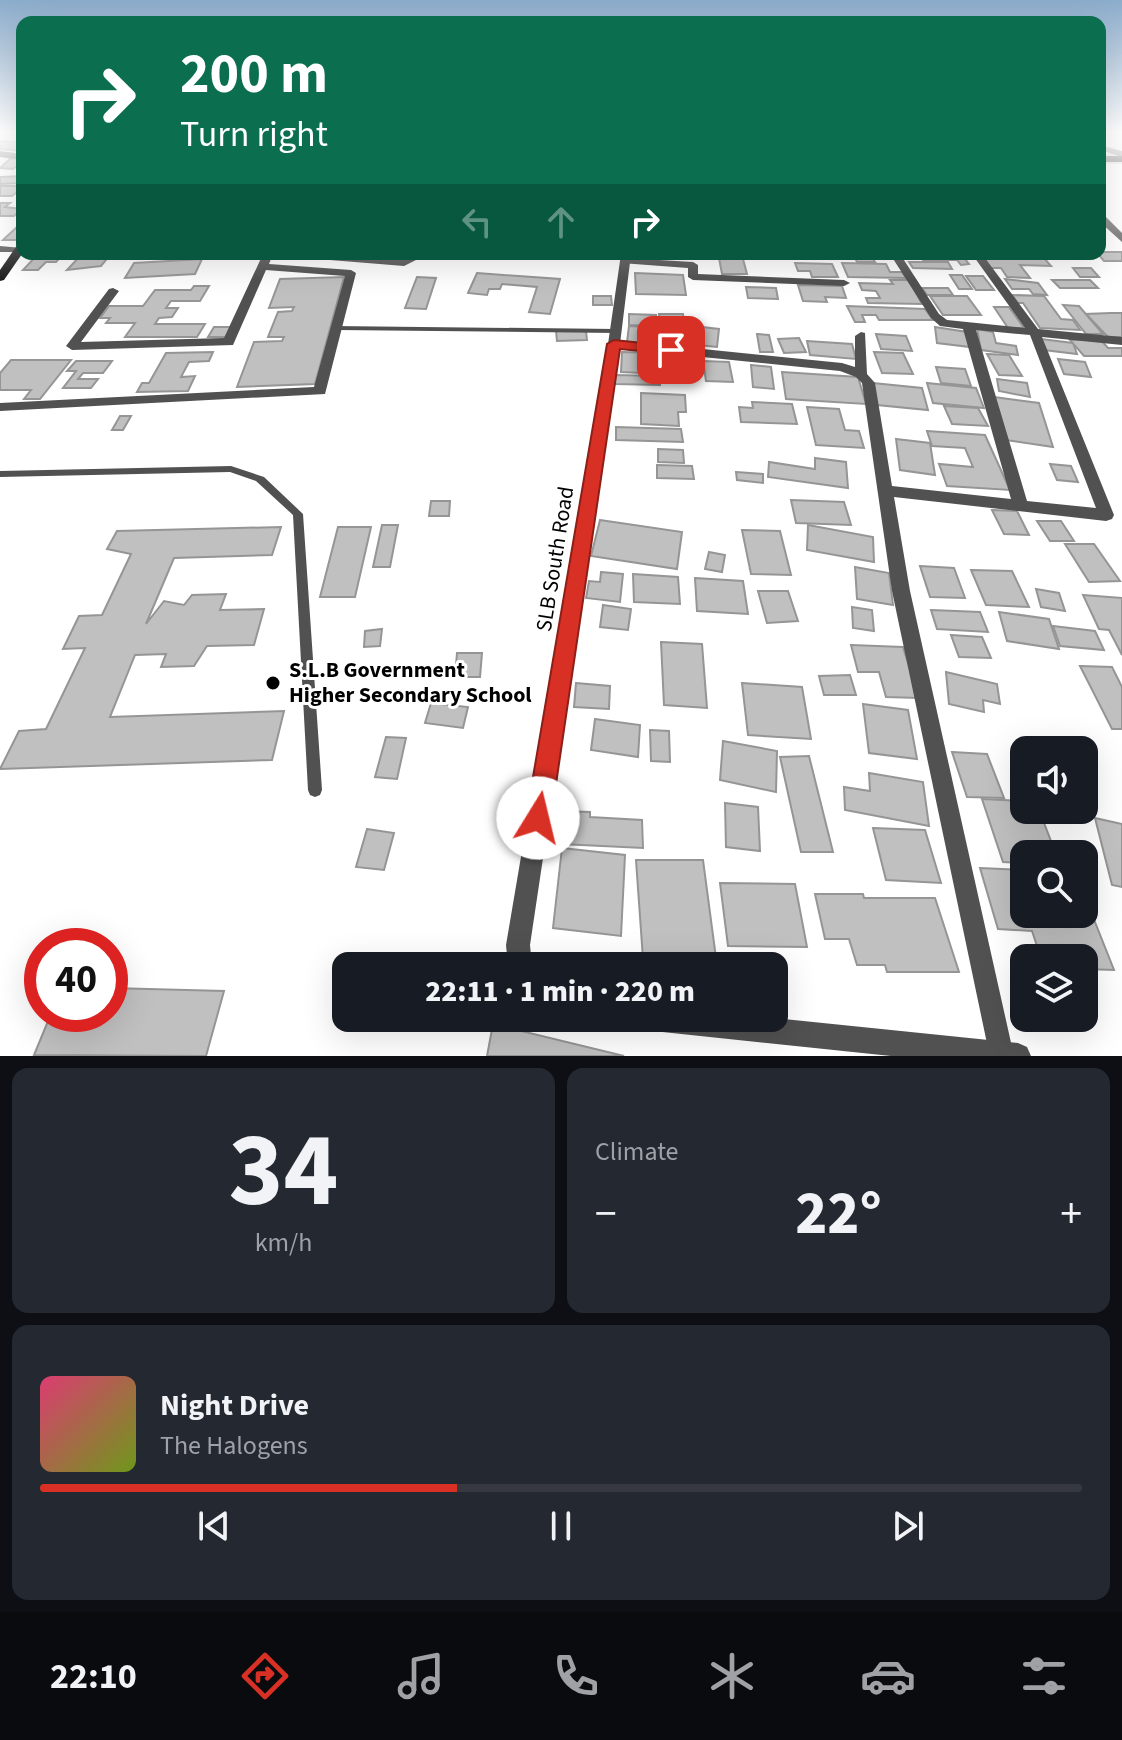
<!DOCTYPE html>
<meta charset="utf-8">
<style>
body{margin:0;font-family:"Source Sans 3",sans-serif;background:#242831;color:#f1f3f6;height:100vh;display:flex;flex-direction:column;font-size:30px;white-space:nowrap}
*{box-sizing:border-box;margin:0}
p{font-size:26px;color:#9ea1a6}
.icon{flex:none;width:44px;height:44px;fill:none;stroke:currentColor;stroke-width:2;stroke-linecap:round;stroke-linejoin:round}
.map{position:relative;height:1056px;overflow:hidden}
.sheet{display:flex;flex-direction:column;gap:12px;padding:12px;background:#0d0f14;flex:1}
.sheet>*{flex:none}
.banner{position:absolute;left:16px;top:16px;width:1090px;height:244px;border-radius:16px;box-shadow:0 8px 32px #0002;background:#0b6e4f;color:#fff;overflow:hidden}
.fabs{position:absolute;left:1010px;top:736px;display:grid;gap:16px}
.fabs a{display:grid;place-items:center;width:88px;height:88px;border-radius:16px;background:#171b24;box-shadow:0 8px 32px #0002;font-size:40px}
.speed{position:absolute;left:24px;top:928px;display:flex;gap:16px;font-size:40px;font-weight:700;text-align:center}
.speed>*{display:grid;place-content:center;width:104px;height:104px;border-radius:50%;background:#171b24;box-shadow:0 8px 32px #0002;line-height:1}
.speed .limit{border:12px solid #d22;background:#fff;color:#111}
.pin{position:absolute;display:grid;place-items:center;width:68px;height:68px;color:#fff;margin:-34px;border-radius:16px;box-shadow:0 4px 12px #0006}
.me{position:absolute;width:88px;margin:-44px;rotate:9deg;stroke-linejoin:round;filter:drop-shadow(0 0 6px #0008)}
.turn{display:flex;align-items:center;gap:28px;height:168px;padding:0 32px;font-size:36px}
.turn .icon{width:104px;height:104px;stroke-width:2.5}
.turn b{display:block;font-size:56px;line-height:68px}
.lanes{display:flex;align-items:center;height:76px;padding:0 32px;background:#0003;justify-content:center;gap:40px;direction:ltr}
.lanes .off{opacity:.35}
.big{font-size:60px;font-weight:800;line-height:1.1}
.sheet .tile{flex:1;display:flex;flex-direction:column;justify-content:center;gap:12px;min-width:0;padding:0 28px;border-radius:16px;background:#242831}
.sheet .dial{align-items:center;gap:0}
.dial b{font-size:104px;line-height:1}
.song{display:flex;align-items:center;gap:24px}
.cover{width:96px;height:96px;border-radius:12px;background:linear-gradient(135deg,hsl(340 70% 55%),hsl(80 70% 35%))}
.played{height:8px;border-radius:4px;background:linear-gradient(90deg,#d93025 40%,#363941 40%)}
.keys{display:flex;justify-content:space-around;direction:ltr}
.heat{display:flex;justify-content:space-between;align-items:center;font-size:44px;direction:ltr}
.sheet .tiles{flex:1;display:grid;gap:12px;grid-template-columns:1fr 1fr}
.tile:last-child{grid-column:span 2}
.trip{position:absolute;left:332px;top:952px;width:456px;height:80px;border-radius:16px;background:#171b24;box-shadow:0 8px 32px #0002;font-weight:800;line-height:80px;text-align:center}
.dock{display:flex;height:128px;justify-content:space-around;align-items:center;background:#090b0e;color:#9ea1a6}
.dock .icon{width:56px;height:56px}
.dock .current{color:#d93025}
.dock b{font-size:36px;color:#f1f3f6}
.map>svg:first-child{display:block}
.building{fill:#c0c0c0;stroke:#959595;stroke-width:2}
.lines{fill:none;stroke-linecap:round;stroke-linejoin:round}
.primary-casing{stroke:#dbdbdb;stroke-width:4}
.service{fill:#515151;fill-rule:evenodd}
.minor{fill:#515151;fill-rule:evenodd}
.tertiary{fill:#515151;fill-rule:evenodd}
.secondary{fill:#1e1e1e;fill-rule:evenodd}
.primary{fill:#000;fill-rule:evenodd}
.route{fill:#d93025;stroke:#8d1f18;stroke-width:2}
.poi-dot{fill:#000;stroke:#fff;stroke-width:3}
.labels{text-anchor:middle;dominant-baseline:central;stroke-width:6;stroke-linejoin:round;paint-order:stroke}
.street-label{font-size:22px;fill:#000;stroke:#fff}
.poi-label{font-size:22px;font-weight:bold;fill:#000;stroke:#fff;text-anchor:start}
</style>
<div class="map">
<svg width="1122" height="1056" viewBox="0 0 1122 1056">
<rect width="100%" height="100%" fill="#fff"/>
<!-- building -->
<g class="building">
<path d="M 0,141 L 22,143 L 22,151 L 0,149 Z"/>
<path d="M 11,158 L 22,159 L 22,162 L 13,169 L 0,168 Z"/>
<path d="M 22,176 L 22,183 L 0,184 L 0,177 Z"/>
<path d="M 0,186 L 22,186 L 22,188 L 12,196 L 0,196 Z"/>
<path d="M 0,203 L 10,203 L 5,207 L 22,209 L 14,216 L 0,216 Z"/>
<path d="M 18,226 L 22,226 L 21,240 L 3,240 Z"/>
<path d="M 1100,252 L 1122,252 L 1122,261 L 1104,261 L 1098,254 Z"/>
<path d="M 38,254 L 63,254 L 56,262 L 46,262 L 38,270 L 23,270 Z"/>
<path d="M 853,254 L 870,254 L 875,262 L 857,262 Z"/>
<path d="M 919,254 L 961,254 L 969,264 L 961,265 L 957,260 L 923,260 Z"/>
<path d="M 81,255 L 110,255 L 101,266 L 67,270 Z"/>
<path d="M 983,256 L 1044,258 L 1051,266 L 1020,265 L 1030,278 L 1007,277 L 1001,268 L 990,268 Z"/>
<path d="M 719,258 L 743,259 L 747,274 L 722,274 Z"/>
<path d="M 202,259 L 195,274 L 125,278 L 134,263 Z"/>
<path d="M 909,262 L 948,262 L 952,269 L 913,268 Z"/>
<path d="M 795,263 L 832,264 L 838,277 L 812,277 L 810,271 L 798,271 Z"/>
<path d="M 842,263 L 886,264 L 890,272 L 902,272 L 906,278 L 848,277 Z"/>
<path d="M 1073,268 L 1091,268 L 1099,277 L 1080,277 Z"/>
<path d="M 477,273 L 560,279 L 550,314 L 529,312 L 537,287 L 502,284 L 500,289 L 489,289 L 487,295 L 468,293 Z"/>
<path d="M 635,273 L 683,275 L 686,295 L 636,294 Z"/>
<path d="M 950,275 L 962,275 L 972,289 L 959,289 Z"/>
<path d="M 966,276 L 983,276 L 994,290 L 976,290 Z"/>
<path d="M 344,277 L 315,384 L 237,387 L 254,342 L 282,341 L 284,337 L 268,337 L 278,312 L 292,311 L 294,307 L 269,308 L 280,279 Z"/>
<path d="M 417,277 L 436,278 L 426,309 L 405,308 Z"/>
<path d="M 1005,279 L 1038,283 L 1047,295 L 1033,294 L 1029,289 L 1012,289 Z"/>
<path d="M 890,280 L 909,280 L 922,304 L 868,303 L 866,298 L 880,298 L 876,291 L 862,290 L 859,283 L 893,284 Z"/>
<path d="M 1052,280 L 1090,280 L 1098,288 L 1060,288 Z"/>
<path d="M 798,285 L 842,286 L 846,298 L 825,297 L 827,302 L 803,301 Z"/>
<path d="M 194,286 L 209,286 L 200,301 L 171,301 L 166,308 L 178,308 L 172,317 L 159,318 L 155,324 L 205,324 L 197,337 L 125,337 L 135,323 L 106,323 L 110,318 L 100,318 L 109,306 L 143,306 L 155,290 L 191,290 Z"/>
<path d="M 746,287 L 776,288 L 778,299 L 748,298 Z"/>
<path d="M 922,288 L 948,288 L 953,295 L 927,295 Z"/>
<path d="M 1012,295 L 1044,296 L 1061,319 L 1073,320 L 1080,330 L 1040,328 L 1023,303 L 1018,303 Z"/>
<path d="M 593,296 L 611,296 L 612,305 L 593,305 Z"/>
<path d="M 930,296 L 967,296 L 981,315 L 943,315 Z"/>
<path d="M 1063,305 L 1079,306 L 1103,334 L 1086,334 Z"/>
<path d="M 847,306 L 925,309 L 933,320 L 879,320 L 876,315 L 862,315 L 865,322 L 855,322 Z"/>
<path d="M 994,307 L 1009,307 L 1024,328 L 1008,328 Z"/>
<path d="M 1111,313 L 1122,313 L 1122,337 L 1108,337 L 1086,314 Z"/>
<path d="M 629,314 L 656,315 L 657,326 L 629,325 Z"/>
<path d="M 659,314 L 683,314 L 685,328 L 661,328 Z"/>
<path d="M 629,326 L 695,330 L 696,346 L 627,342 Z"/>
<path d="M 214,327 L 232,327 L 227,337 L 208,337 Z"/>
<path d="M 702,327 L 719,329 L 717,347 L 698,345 Z"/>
<path d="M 935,327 L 967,332 L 970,347 L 937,343 Z"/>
<path d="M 977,329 L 993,332 L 996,343 L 1016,346 L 1018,355 L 981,350 Z"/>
<path d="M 556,331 L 586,331 L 587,340 L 557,341 Z"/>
<path d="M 757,334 L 769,335 L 773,352 L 760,352 Z"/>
<path d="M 876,334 L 906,336 L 912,351 L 881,349 Z"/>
<path d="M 799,338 L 806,352 L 784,353 L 778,339 Z"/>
<path d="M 1041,339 L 1073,343 L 1077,354 L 1044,350 Z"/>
<path d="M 1100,339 L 1108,348 L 1122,348 L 1122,356 L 1084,356 L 1070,340 Z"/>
<path d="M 807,341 L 852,344 L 856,359 L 810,355 Z"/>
<path d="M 213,352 L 209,361 L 189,362 L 181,377 L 195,376 L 188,391 L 137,392 L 142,383 L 149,383 L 166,353 Z"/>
<path d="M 622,352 L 661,353 L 662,374 L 621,372 Z"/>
<path d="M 874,352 L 903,353 L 913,374 L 882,373 Z"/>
<path d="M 987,354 L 1009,355 L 1022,376 L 999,375 Z"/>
<path d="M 1058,359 L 1085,362 L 1091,377 L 1064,374 Z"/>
<path d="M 11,360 L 71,360 L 40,399 L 24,399 L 31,390 L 0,390 L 0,373 Z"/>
<path d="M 76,361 L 112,361 L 103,373 L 83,373 L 78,379 L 98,379 L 91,388 L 63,388 L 76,371 L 67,371 Z"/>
<path d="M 703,361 L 729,362 L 733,382 L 706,381 Z"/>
<path d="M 751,365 L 771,367 L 774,389 L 753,387 Z"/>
<path d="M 936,367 L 965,369 L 971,386 L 941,383 Z"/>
<path d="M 782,372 L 858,377 L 866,404 L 786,399 Z"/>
<path d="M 615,375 L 659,376 L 660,385 L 615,384 Z"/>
<path d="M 997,379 L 1027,383 L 1030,397 L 999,391 Z"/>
<path d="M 873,383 L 922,388 L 928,410 L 877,405 Z"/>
<path d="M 927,383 L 976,388 L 984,408 L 933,403 Z"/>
<path d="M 641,393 L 685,395 L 686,412 L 678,412 L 679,426 L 641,424 Z"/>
<path d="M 994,397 L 1039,403 L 1053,447 L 1006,440 Z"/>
<path d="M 752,402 L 792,404 L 797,424 L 741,422 L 739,407 L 753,408 Z"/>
<path d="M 944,406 L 978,408 L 988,426 L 952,424 Z"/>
<path d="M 807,407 L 839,409 L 845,430 L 859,431 L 864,448 L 816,445 Z"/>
<path d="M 120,416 L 131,416 L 123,430 L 112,430 Z"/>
<path d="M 616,427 L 681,429 L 683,442 L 616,440 Z"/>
<path d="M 927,431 L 985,435 L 1010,490 L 947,486 L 939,464 L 973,467 L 965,448 L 932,446 Z"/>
<path d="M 896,439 L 930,443 L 935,475 L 900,470 Z"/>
<path d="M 658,449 L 683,450 L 684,463 L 658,462 Z"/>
<path d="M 815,458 L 846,462 L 848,488 L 768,477 L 769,462 L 815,469 Z"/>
<path d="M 1050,464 L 1071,466 L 1078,482 L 1057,480 Z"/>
<path d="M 657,465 L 692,466 L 694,479 L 657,478 Z"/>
<path d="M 736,472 L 763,474 L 763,483 L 737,480 Z"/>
<path d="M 791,500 L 844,502 L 851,525 L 796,523 Z"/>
<path d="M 431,501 L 450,501 L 449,516 L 429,516 Z"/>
<path d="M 992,510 L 1017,511 L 1029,535 L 1004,534 Z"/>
<path d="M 600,520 L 682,532 L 677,569 L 591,556 Z"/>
<path d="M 1037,521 L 1061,521 L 1074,541 L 1050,541 Z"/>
<path d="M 382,525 L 398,525 L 390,567 L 373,567 Z"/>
<path d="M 808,525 L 873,537 L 874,562 L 807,550 Z"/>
<path d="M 281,527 L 272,555 L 174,558 L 146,624 L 164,601 L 184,605 L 192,595 L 226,594 L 220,610 L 264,609 L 254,645 L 207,646 L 194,666 L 161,667 L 166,654 L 135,655 L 110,717 L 284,711 L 272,760 L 0,769 L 19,731 L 46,729 L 85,648 L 63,649 L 79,616 L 102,615 L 131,554 L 107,549 L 117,531 Z"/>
<path d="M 338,527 L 371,527 L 355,597 L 320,597 Z"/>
<path d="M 742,530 L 780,531 L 791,575 L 751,574 Z"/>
<path d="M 1065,544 L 1094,544 L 1120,581 L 1089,582 Z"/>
<path d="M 709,552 L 725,555 L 722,572 L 705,569 Z"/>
<path d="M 920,566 L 954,568 L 965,598 L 930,597 Z"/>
<path d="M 855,567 L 889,573 L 893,605 L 857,599 Z"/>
<path d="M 971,570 L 1012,571 L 1029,607 L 986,605 Z"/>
<path d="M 601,572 L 623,574 L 620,602 L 586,598 L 589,581 L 600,582 Z"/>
<path d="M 633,574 L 678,577 L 680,604 L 634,602 Z"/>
<path d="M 695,578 L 743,581 L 748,614 L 697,611 Z"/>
<path d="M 1036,589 L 1059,593 L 1065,611 L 1041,607 Z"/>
<path d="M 758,591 L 788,591 L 798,621 L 767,623 Z"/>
<path d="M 1083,595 L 1122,598 L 1122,655 L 1109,630 L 1099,629 Z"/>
<path d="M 603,605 L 631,609 L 628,630 L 600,627 Z"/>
<path d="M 852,607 L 872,610 L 874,631 L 853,628 Z"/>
<path d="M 931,610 L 980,612 L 988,632 L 937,629 Z"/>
<path d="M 999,612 L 1049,619 L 1059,649 L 1007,641 Z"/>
<path d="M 1053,626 L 1095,631 L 1104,650 L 1060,646 Z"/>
<path d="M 382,629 L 380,646 L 364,647 L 365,631 Z"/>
<path d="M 951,635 L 982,637 L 991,658 L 959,657 Z"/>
<path d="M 661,642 L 702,644 L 707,708 L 664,705 Z"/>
<path d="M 851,645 L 903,647 L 919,698 L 886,697 L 879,672 L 858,672 Z"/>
<path d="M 457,653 L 482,653 L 480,677 L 455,677 Z"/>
<path d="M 1080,666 L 1112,667 L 1122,687 L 1122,729 L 1112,729 Z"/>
<path d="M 946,672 L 997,684 L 1000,704 L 983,700 L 984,712 L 949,704 Z"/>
<path d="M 850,675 L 856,695 L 824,695 L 819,676 Z"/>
<path d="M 576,683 L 610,686 L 609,709 L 574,707 Z"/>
<path d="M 742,683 L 802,687 L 811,739 L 748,735 Z"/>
<path d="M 431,703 L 468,707 L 463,728 L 425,723 Z"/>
<path d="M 863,704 L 908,710 L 917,759 L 869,753 Z"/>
<path d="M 595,719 L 640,725 L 638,757 L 591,750 Z"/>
<path d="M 650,730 L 669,731 L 670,762 L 651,761 Z"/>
<path d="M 386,737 L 406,738 L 397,779 L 375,777 Z"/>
<path d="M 723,741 L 777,751 L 776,792 L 720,780 Z"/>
<path d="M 952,752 L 987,754 L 1004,798 L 967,797 Z"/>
<path d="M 809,756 L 833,852 L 801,852 L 780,757 Z"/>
<path d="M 869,773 L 923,782 L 929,826 L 845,810 L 844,787 L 870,791 Z"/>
<path d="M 982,799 L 1024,801 L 1024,810 L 1039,810 L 1056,854 L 1024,854 L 1024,863 L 1003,862 Z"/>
<path d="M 725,803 L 758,807 L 760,851 L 726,847 Z"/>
<path d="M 563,811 L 590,812 L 590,817 L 642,820 L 643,848 L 561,844 Z"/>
<path d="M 1095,818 L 1122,824 L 1122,887 L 1112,885 Z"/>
<path d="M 873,828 L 925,830 L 941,883 L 886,880 Z"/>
<path d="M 367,829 L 394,833 L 384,870 L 356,867 Z"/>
<path d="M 562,848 L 625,855 L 621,936 L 553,928 Z"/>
<path d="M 636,860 L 703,860 L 716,958 L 643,959 Z"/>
<path d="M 980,868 L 1024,870 L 1024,914 L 1084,914 L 1084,906 L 1089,907 L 1114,970 L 1084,969 L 1084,958 L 1041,958 L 1032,931 L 998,929 Z"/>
<path d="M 720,883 L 795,884 L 807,947 L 728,946 Z"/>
<path d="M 815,894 L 863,894 L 864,898 L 935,898 L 959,972 L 887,972 L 885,965 L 857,965 L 849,939 L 825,939 Z"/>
<path d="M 110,988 L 224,991 L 206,1056 L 34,1055 L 51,1014 L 110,1014 Z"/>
<path d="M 493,1024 L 624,1056 L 487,1056 Z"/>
</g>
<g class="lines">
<defs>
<rect id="primary" x="1100" y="156" width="22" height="6"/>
</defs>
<!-- primary casing -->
<use href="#primary" class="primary-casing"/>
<!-- service -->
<g class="service">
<path d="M 333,326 L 616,329 L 620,331 L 616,333 L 336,330 L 333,330 Z"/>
<path d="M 231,466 L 264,477 L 303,514 L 322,790 L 320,795 L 315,797 L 310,795 L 308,790 L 293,515 L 256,481 L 230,472 L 0,477 L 0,471 Z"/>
</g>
<!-- minor -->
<g class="minor">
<path d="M 1100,145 L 1122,151 L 1122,157 L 1100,150 Z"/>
<path d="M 0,151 L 22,154 L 22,160 L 0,157 Z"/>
<path d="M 1100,216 L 1105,216 L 1122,233 L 1122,242 L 1100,222 Z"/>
<path d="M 0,246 L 22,248 L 22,252 L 0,252 Z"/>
<path d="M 263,254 L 273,254 L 269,264 L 351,270 L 356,273 L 325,394 L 0,411 L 0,403 L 314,387 L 345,276 L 266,270 L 233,345 L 72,350 L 66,346 L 109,289 L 113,288 L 119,291 L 81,342 L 224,338 Z"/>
<path d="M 288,254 C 325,254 361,258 397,259 C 408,260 417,254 428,254 L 404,266 L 293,257 Z"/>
<path d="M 890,254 L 900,254 L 939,314 L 947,320 L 1025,328 L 972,254 L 982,254 L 1038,329 L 1122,337 L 1122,345 L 1042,337 L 1114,515 L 1112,519 L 1106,521 L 894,497 L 910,591 L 1014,1056 L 990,1056 L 989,1053 L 892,591 L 862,383 L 856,377 L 840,371 L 614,348 L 608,344 L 614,340 L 842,363 L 855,367 L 855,336 L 861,332 L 865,333 L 867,374 L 875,383 L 892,486 L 1011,499 L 963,329 L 940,326 L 931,318 ZM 976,330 L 1030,335 L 1096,508 L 1027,501 Z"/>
<path d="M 625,258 L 693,262 L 698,265 L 698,274 L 844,280 L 850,283 L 844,286 L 693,280 L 688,277 L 688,268 L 621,263 L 620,261 Z"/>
</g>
<!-- tertiary -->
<g class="tertiary">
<path d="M 621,254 L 631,254 L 620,344 L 530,945 L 532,966 L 508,966 L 506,945 L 608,344 Z"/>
<path d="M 640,1018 L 774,1018 L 1018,1043 L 1027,1047 L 1031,1056 L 891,1056 L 653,1031 L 644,1027 Z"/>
</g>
<!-- secondary -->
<path class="secondary" d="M 22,243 L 22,254 L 4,280 L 0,281 L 0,270 L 18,244 Z"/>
<!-- primary -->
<use href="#primary" class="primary"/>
</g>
<!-- sky -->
<linearGradient id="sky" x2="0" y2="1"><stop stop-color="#8baccb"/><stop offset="0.47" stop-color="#fff"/><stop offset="1" stop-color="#fff" stop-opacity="0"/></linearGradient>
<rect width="1122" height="281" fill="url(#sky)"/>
<!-- route -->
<path class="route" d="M 614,340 L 671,346 L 678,350 L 671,354 L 620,349 L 551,818 L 547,827 L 538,830 L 529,827 L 526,818 L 607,344 Z"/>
<!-- markers -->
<circle class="poi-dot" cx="273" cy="683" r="8"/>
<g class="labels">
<!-- street labels -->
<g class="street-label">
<text transform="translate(555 559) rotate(-81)">SLB South Road</text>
</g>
<!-- poi labels -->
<g class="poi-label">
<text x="289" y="670">S.L.B Government<tspan x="289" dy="25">Higher Secondary School</tspan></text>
</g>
</g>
</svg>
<div class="fabs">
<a><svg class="icon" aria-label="sound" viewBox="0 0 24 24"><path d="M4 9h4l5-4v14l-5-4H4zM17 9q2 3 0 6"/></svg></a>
<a><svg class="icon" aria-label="search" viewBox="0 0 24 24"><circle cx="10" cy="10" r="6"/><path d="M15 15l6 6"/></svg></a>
<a><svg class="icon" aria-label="layers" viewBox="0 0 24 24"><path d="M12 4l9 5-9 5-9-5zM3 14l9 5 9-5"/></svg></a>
</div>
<div class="speed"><div class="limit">40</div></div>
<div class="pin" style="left:671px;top:350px;background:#d93025"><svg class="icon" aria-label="arrive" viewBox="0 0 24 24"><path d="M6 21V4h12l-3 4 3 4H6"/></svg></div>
<svg class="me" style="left:538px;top:818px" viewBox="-20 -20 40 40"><circle r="19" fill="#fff"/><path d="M0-13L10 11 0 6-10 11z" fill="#d93025"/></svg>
<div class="trip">22:11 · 1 min · 220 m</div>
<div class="banner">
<div class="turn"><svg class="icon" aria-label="right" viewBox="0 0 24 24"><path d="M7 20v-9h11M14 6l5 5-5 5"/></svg><div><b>200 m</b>Turn right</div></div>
<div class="lanes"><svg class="icon off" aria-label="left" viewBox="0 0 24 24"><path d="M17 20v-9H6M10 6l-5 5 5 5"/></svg><svg class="icon off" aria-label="ahead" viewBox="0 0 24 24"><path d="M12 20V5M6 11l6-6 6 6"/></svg><svg class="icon" aria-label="right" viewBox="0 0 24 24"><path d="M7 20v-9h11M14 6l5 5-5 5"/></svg></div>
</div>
</div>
<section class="sheet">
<div class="tiles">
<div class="tile dial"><b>34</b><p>km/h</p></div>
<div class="tile"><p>Climate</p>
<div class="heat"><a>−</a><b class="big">22°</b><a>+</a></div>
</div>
<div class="tile">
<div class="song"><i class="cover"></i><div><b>Night Drive</b><p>The Halogens</p></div></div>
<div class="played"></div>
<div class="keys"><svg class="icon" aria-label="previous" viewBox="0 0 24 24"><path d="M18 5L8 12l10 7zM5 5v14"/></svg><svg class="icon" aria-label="pause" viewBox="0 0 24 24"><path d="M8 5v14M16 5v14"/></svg><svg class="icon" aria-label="next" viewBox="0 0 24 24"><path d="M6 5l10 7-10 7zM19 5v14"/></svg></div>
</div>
</div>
</section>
<nav class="dock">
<b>22:10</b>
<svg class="icon current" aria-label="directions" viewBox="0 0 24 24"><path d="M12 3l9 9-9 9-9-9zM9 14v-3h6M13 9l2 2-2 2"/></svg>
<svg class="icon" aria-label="music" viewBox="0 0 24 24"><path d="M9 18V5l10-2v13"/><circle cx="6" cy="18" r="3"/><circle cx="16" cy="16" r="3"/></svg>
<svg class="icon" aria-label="phone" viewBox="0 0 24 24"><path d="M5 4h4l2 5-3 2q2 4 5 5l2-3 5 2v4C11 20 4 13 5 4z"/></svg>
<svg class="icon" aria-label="climate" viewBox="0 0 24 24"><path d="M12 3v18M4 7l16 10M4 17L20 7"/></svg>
<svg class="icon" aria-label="car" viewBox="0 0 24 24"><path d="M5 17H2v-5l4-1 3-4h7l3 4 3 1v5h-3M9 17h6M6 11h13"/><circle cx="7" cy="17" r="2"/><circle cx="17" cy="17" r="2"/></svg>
<svg class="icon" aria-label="filters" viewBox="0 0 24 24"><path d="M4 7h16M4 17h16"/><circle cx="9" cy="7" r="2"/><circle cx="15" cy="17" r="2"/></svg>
</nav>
